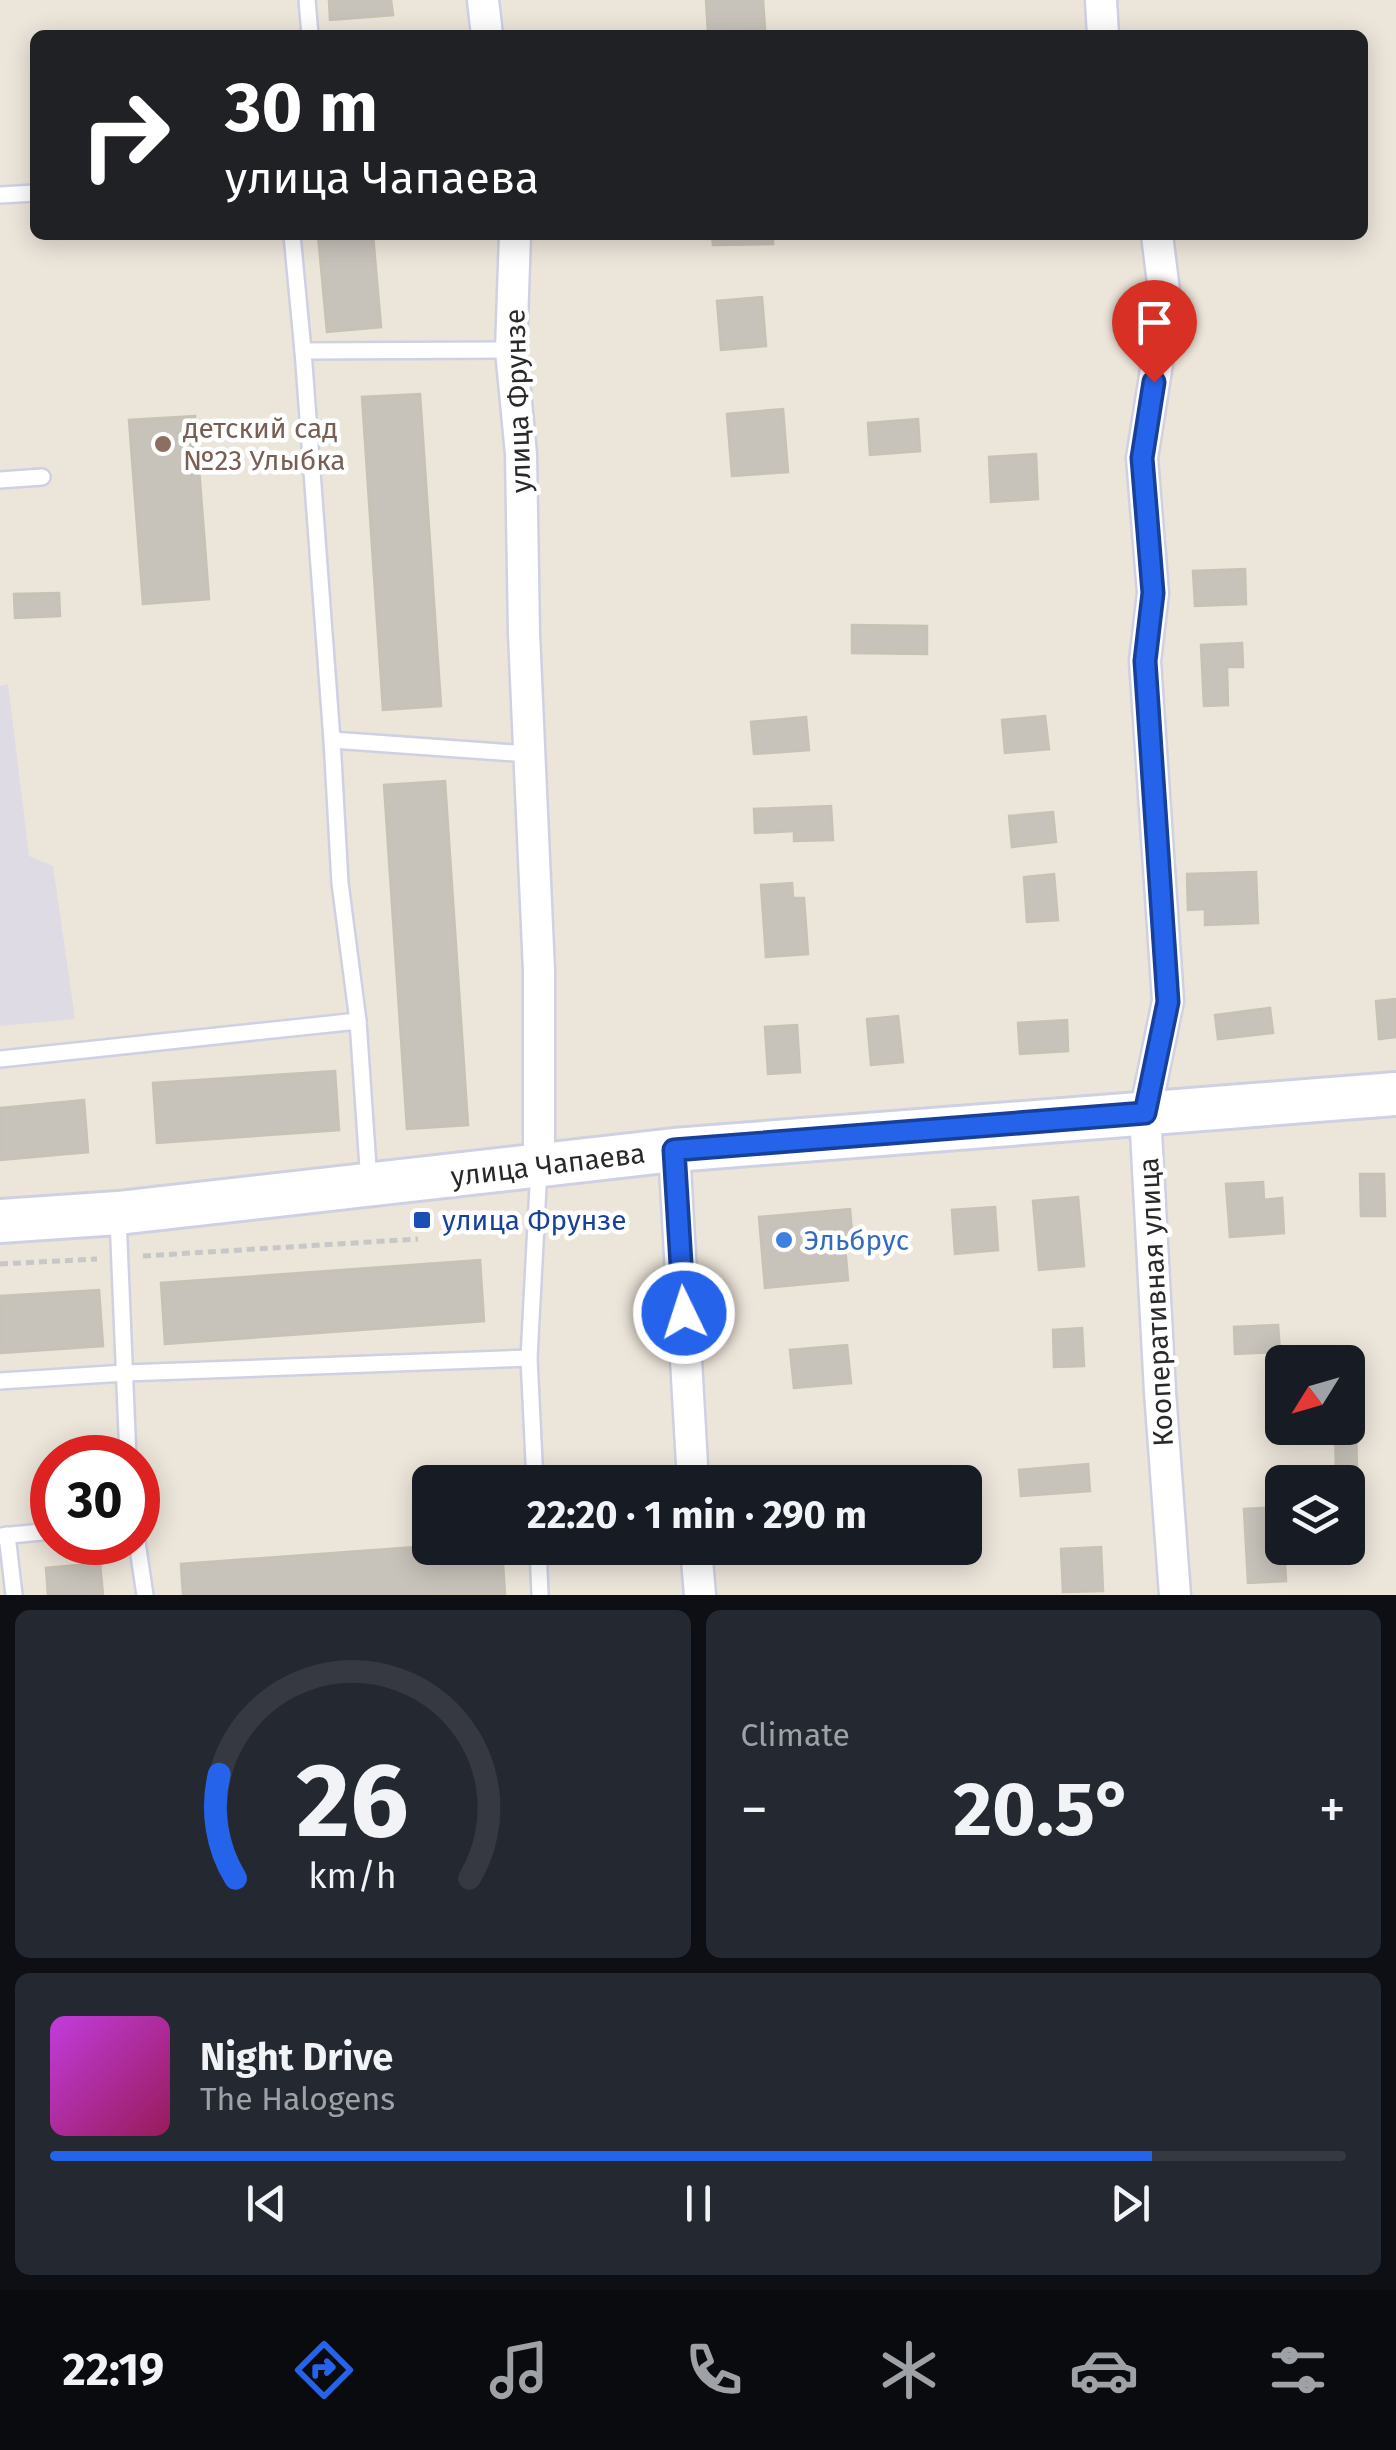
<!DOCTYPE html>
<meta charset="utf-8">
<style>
body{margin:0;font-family:"Fira Sans",sans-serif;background:#242831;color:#f1f3f6;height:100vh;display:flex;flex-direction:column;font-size:38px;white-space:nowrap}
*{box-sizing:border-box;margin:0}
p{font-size:32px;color:#9ea1a6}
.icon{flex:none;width:55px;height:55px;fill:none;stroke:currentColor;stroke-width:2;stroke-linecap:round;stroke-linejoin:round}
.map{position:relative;height:1595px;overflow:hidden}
.panel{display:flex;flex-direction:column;gap:15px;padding:15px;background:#0d0f14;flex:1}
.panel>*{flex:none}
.banner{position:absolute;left:30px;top:30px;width:1338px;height:210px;border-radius:15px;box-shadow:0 5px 25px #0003;background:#202124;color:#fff;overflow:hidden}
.needle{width:65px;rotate:233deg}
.fabs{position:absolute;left:1265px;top:1345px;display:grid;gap:20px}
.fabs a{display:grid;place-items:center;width:100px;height:100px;border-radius:15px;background:#171b24;box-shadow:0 5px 25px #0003;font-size:50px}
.speed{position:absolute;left:30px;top:1435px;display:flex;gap:20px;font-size:50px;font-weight:700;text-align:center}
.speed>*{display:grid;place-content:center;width:130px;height:130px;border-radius:50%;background:#171b24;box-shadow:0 5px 25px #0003;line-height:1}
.speed .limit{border:15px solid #d22;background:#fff;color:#111}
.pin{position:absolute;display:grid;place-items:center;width:85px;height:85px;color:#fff;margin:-102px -42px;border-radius:50% 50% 50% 0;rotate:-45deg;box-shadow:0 0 10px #0007}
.pin .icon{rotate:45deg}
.me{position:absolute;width:110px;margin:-55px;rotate:356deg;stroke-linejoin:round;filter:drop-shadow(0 0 8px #0008)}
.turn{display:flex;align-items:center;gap:35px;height:210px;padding:0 30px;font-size:45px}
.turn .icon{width:130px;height:130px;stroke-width:2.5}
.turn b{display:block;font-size:70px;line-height:85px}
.big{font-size:75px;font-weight:700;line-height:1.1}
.panel .widget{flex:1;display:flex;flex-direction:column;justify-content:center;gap:15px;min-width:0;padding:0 35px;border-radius:15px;background:#242831}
.panel .dial{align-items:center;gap:0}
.dial svg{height:260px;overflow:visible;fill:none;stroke:#363941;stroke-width:7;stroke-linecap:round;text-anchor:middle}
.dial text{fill:#f1f3f6;stroke:none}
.song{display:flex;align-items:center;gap:30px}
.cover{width:120px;height:120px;border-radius:15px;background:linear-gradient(135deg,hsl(290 70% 55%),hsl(330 70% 35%))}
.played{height:10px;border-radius:5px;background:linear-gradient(90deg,#2563eb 85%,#363941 85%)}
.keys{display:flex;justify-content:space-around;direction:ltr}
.heat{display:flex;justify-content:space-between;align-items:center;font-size:55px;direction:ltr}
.panel .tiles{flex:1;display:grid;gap:15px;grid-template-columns:1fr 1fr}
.widget:last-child{grid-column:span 2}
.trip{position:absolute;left:412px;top:1465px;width:570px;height:100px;border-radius:15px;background:#171b24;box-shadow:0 5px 25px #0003;font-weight:700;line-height:100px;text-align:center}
.tab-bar{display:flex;height:160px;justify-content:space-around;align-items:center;background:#090b0e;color:#9ea1a6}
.tab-bar .icon{width:70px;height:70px}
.tab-bar .active{color:#2563eb}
.tab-bar b{font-size:45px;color:#f1f3f6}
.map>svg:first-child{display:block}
.industrial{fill:#dedbe4}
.building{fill:#c7c2ba;stroke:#c7c2b4;stroke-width:2.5}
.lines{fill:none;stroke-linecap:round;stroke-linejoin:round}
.lane-casing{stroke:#cfd1e3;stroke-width:20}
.street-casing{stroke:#cfd1e3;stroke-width:35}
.secondary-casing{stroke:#cfd1e3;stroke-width:48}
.path{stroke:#c7c7c7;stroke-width:5;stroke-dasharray:8 5;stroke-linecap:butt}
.lane{stroke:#fff;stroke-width:15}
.street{stroke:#fff;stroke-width:30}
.secondary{stroke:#fff;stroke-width:42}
.route-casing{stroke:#184099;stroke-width:25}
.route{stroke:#2563eb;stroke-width:18}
.education-dot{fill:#8d6e63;stroke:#fff;stroke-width:4}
.transit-dot{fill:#1a4fb4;stroke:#fff;stroke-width:4}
.shop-dot{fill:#3f7fe0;stroke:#fff;stroke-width:4}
.labels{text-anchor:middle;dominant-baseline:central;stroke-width:9;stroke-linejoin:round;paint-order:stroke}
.street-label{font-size:28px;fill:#292929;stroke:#fff}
.education-label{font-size:28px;fill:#785e54;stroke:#fff;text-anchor:start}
.transit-label{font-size:28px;fill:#164399;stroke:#fff;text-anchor:start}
.shop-label{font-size:28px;fill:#366cbe;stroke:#fff;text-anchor:start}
</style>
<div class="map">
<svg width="1396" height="1595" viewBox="0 0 1396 1595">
<rect width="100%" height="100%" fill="#ece5da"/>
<!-- industrial -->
<path class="industrial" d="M 8,684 L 29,856 L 53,866 L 75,1019 L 0,1026 L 0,686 Z"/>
<!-- building -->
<g class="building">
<path d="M 329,0 L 391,0 L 393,15 L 330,20 Z"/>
<path d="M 706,0 L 763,0 L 765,29 L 708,33 Z"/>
<path d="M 318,235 L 373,235 L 381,327 L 327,332 Z"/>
<path d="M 712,235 L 773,235 L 773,244 L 713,245 Z"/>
<path d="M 762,297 L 766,346 L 721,350 L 717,301 Z"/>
<path d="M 420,394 L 441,706 L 383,710 L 362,397 Z"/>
<path d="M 783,409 L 788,472 L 732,476 L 727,414 Z"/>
<path d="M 195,416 L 209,599 L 143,604 L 129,420 Z"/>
<path d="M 918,419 L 920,451 L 870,455 L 868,423 Z"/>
<path d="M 1036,454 L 1038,499 L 991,502 L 989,457 Z"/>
<path d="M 1245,569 L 1246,604 L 1195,606 L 1193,571 Z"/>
<path d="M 59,593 L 60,616 L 15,618 L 14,594 Z"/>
<path d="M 852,625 L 927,626 L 927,654 L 852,653 Z"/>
<path d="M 1242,643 L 1243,667 L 1227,667 L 1228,705 L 1204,706 L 1201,645 Z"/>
<path d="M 1045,716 L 1049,749 L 1005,753 L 1002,720 Z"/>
<path d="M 806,717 L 809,750 L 754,754 L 751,722 Z"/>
<path d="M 445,781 L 468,1125 L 407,1129 L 384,785 Z"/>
<path d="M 831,806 L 833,840 L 794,841 L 794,831 L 755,833 L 754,809 Z"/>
<path d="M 1053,812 L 1056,842 L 1012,847 L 1009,816 Z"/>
<path d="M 1256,872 L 1258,923 L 1205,925 L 1205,909 L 1188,910 L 1187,874 Z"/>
<path d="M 1054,874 L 1058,920 L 1027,922 L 1024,877 Z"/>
<path d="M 792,883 L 793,898 L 804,898 L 808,954 L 766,957 L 761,885 Z"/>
<path d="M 1396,999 L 1396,1037 L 1379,1039 L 1376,1001 Z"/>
<path d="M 1270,1008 L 1273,1033 L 1218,1039 L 1215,1015 Z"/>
<path d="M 898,1016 L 903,1062 L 871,1065 L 867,1019 Z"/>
<path d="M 1067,1020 L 1068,1051 L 1020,1054 L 1018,1023 Z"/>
<path d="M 797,1025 L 800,1072 L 768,1074 L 765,1027 Z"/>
<path d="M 335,1071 L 339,1130 L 157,1143 L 153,1083 Z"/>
<path d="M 84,1100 L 88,1152 L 0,1160 L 0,1108 Z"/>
<path d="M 1360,1174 L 1384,1174 L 1385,1216 L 1361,1216 Z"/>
<path d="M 1263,1182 L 1264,1200 L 1282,1198 L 1284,1233 L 1230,1237 L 1226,1184 Z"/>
<path d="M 1078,1197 L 1084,1266 L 1039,1270 L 1033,1201 Z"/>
<path d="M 995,1207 L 998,1250 L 955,1254 L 952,1210 Z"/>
<path d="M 850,1209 L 853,1245 L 845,1246 L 848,1280 L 765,1288 L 759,1217 Z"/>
<path d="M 480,1260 L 484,1321 L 165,1344 L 161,1283 Z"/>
<path d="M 99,1290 L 103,1346 L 0,1353 L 0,1296 Z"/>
<path d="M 1278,1325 L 1280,1352 L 1235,1354 L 1234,1327 Z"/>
<path d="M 1082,1328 L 1084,1366 L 1054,1367 L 1053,1330 Z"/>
<path d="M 847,1345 L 851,1383 L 794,1388 L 790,1350 Z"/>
<path d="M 1348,1425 L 1356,1425 L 1357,1472 L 1336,1472 L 1335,1428 Z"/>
<path d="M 1088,1464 L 1090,1491 L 1021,1496 L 1019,1470 Z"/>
<path d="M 1282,1507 L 1286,1581 L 1248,1583 L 1244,1509 Z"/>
<path d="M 430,1546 L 502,1548 L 505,1595 L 183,1595 L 181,1564 Z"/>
<path d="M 1101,1547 L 1103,1591 L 1063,1592 L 1061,1549 Z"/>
<path d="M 100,1563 L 103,1595 L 48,1595 L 46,1568 Z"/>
</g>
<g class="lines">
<defs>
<g id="lane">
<path d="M 307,0 L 310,35"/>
<path d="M 0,195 L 35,193"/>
<path d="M 292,235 L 303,351"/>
<path d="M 0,480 L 42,477"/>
<path d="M 332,740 L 303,351 L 511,350"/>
<path d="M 358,1021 L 340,883 L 332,740 L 529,754"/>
<path d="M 0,1059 L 358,1021 L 369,1182"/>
<path d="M 118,1217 L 128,1458"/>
<path d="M 0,1381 L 125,1373 L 529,1358"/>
<path d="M 535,1482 L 529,1358 L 539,1167"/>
<path d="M 7,1535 L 14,1595"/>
<path d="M 0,1536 L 52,1531"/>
<path d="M 137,1542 L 145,1595"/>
<path d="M 538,1548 L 540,1595"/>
</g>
<g id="street">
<path d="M 483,0 L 487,35"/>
<path d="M 1101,0 L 1103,35"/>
<path d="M 515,235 L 511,350 L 521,454 L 524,634 L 539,971 L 539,1167"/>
<path d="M 1157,235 L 1166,307 L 1142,458 L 1153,593 L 1145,661 L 1168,1001 L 1145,1113 L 1160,1392 L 1175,1595"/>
<path d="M 674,1150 L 693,1482"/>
<path d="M 696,1548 L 700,1595"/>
</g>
<path id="secondary" d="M 0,1221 L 118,1213 L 674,1150 L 1396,1094"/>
</defs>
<!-- lane casing -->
<use href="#lane" class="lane-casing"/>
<!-- street casing -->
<use href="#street" class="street-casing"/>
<!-- secondary casing -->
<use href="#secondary" class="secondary-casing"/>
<!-- path -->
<g class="path">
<path d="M 143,1256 L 418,1239"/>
<path d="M 0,1264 L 97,1259"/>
</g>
<!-- lane -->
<use href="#lane" class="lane"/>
<!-- street -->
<use href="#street" class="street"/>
<!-- secondary -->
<use href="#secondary" class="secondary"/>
</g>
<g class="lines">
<defs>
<path id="route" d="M 684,1313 L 674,1150 L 1145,1113 L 1168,1002 L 1145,661 L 1153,593 L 1142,458 L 1154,382"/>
</defs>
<!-- route casing -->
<use href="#route" class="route-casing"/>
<!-- route -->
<use href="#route" class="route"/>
</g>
<!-- markers -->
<circle class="education-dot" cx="163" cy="444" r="10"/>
<rect class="transit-dot" x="412" y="1210" width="20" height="20" rx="5"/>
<circle class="shop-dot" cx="784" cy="1240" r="10"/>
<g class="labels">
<!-- street labels -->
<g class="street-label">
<text transform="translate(518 401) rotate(-92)">улица Фрунзе</text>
<text transform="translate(548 1165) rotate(-7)">улица Чапаева</text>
<text transform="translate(1156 1302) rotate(-93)">Кооперативная улица</text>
</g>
<!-- education labels -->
<g class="education-label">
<text x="183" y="428">детский сад<tspan x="183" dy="32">№23 Улыбка</tspan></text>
</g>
<!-- transit labels -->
<g class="transit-label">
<text x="442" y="1220">улица Фрунзе</text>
</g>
<!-- shop labels -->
<g class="shop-label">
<text x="804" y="1240">Эльбрус</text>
</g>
</g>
</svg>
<div class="fabs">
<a><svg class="needle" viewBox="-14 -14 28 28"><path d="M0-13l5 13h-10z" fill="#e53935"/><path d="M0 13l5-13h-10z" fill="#9ea1a6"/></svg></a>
<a><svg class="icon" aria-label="layers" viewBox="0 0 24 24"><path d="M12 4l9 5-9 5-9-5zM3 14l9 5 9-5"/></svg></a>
</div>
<div class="speed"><div class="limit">30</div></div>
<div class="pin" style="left:1154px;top:382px;background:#d93025"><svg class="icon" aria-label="arrive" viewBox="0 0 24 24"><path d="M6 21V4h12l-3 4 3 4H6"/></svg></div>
<svg class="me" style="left:684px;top:1313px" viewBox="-20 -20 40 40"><circle r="17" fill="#2563eb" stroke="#fff" stroke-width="3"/><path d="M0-11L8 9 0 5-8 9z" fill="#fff"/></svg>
<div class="trip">22:20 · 1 min · 290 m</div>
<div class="banner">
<div class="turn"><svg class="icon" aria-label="right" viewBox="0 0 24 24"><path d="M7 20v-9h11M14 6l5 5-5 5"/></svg><div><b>30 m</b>улица Чапаева</div></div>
</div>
</div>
<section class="panel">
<div class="tiles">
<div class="widget dial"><svg viewBox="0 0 100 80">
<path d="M14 69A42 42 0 1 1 86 69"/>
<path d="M14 69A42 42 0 0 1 9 37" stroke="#2563eb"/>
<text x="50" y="56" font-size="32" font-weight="700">26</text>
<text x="50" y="72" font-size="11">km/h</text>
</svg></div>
<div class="widget"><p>Climate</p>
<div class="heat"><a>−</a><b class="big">20.5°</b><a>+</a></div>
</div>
<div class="widget">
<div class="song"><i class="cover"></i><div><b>Night Drive</b><p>The Halogens</p></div></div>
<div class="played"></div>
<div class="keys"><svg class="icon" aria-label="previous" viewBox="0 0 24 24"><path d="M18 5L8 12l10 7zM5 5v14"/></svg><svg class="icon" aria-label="pause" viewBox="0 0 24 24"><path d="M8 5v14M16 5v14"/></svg><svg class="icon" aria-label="next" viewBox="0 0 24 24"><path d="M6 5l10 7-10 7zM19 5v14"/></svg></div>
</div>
</div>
</section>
<nav class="tab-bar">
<b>22:19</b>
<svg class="icon active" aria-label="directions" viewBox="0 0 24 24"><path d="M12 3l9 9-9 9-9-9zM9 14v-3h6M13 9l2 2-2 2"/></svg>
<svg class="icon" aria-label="music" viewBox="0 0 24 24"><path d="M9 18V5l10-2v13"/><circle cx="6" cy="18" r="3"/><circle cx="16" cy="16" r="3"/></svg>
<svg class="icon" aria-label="phone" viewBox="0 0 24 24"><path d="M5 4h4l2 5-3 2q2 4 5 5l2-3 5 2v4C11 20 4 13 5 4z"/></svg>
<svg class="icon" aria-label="climate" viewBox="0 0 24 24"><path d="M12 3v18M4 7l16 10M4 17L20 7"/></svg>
<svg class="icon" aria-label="car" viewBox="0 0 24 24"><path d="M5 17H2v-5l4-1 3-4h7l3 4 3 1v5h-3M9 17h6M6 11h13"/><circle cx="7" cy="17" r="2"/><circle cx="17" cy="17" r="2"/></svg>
<svg class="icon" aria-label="filters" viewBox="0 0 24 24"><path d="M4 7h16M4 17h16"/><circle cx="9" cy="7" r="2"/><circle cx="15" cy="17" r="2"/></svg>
</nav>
